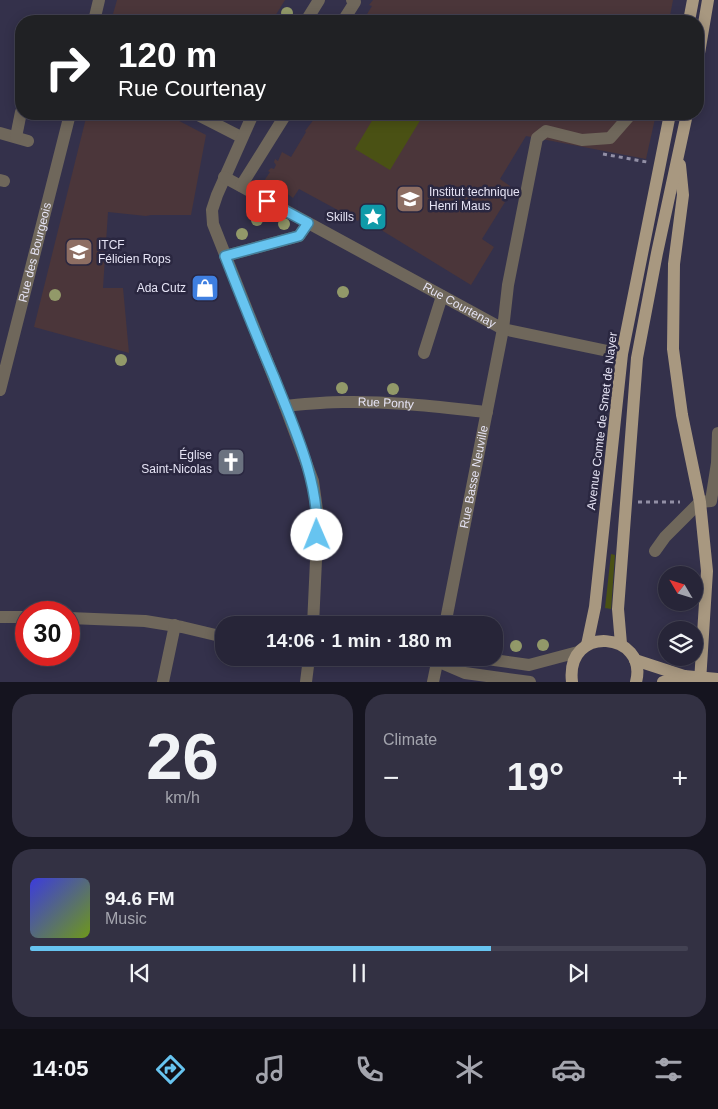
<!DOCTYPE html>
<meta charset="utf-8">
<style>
body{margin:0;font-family:Helvetica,sans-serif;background:#333143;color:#f1f3f6;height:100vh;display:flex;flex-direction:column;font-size:19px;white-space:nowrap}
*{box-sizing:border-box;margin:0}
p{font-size:16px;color:#a4a5ae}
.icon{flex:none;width:28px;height:28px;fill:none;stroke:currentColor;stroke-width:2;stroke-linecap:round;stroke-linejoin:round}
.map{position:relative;height:682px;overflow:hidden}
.drawer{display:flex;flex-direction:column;gap:12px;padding:12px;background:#15141f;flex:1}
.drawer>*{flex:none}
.hud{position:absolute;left:15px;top:15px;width:689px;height:105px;border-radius:20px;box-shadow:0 2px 12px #0003,0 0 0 1px #434253;background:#202124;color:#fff;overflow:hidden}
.needle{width:32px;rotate:308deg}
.fabs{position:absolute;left:658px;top:566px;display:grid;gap:10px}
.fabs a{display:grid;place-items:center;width:45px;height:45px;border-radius:50%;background:#272538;box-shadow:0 2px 12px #0003,0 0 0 1px #434253;font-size:25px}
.speed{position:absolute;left:15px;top:601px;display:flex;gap:10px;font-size:25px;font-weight:700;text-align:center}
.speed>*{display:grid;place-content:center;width:65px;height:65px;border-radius:50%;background:#272538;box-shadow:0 2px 12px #0003,0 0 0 1px #434253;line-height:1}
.speed .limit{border:8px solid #d22;background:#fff;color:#111}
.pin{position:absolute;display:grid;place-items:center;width:42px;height:42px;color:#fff;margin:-21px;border-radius:10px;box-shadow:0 2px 8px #0006}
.me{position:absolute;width:55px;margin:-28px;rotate:359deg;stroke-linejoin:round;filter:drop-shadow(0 0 4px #0008)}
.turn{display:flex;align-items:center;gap:18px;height:105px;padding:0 20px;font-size:22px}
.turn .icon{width:65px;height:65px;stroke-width:2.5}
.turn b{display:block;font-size:35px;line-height:42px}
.big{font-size:38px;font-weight:700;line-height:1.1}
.drawer .card{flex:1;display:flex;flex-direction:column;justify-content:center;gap:8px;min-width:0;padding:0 18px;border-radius:20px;background:#333143}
.drawer .dial{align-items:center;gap:0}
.dial b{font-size:65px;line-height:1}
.song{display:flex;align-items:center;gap:15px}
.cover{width:60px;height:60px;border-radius:8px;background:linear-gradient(135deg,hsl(240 70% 55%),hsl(80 70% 35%))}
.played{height:5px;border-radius:2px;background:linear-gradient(90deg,#67c4f0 70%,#434253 70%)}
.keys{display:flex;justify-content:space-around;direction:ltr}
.heat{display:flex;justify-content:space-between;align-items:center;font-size:28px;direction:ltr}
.drawer .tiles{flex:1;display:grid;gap:12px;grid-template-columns:1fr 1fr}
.card:last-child{grid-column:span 2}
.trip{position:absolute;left:215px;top:616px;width:288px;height:50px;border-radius:20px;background:#272538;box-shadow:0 2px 12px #0003,0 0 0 1px #434253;font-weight:700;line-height:50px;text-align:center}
.menu{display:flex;height:80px;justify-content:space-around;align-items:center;background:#100f16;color:#a4a5ae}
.menu .icon{width:35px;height:35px}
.menu .on{color:#67c4f0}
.menu b{font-size:22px;color:#f1f3f6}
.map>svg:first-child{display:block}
.education{fill:#4b363a}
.green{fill:#4a5114}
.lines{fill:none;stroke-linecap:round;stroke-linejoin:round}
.path{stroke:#928fa5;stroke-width:3;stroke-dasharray:4 4;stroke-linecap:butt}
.minor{stroke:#6f675b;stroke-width:12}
.major{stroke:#a89880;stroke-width:12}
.major-bridge{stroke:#a89880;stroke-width:12}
.tree{fill:#929969}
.route-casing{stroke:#437f9c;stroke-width:12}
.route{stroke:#67c4f0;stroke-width:9}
.labels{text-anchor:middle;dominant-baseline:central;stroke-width:5;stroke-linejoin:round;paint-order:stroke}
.poi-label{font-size:12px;fill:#e6e4f5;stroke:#2a2740;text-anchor:end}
.street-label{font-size:12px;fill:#e6e4f5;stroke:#2a2740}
</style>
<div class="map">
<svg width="718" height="682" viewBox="0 0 718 682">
<rect width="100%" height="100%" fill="#34314b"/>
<!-- education -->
<g class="education">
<path d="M 117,0 L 285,0 L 272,21 L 111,21 Z"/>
<path d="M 373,0 L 673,0 L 669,21 L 367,21 L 364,19 L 372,6 L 369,5 Z"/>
<path d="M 87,114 L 166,114 L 206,135 L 191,215 L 151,215 L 146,216 L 108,212 L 103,288 L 123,288 L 129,353 L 34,327 Z"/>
<path d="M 318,114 L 656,114 L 646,159 L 526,136 L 500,179 L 510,186 L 501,200 L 505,202 L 482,239 L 494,247 L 471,285 L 360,217 L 358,221 L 299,189 L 293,198 L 285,192 L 284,194 L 272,187 L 273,185 L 264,181 L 270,172 L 268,171 L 271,168 L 274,169 L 276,165 L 274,162 L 275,159 L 278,161 L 282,152 L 291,157 L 306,132 L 305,131 Z"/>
</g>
<!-- green -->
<g class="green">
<path d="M 376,114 L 424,114 L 390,170 L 355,149 Z"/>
<path d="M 611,554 L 615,555 L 611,609 L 605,608 Z"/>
</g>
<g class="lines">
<!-- path -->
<g class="path">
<path d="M 603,154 L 647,162"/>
<path d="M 638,502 L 680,502"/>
</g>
<!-- minor -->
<g class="minor">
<path d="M 94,21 L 99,0"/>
<path d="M 306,21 L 319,0"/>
<path d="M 343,21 L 355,2 L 352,0"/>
<path d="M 196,114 L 241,137"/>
<path d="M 253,114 L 217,195 L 212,210 L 213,224 L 285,406 L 313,481 L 318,517 L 313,625"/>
<path d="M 0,133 L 28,141"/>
<path d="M 16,137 L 21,112"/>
<path id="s1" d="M 224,177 L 503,329 L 622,354"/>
<path d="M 0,180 L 4,181"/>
<path d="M 241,186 L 286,114"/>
<path d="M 225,256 L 299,236 L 308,223"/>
<path d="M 424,353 L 442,296"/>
<path id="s2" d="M 0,390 L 70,114"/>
<path id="s3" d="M 285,406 C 305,404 324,402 343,402 C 392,401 439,407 487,412"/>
<path d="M 655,551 L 665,537 L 700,502 L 711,501 L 717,463 L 718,433"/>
<path d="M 0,617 L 26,617"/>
<path d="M 69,618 L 145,621 L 182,627 L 224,637"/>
<path id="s4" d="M 445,625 L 503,329 L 508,285 L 537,138 L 546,131 L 582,140 L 610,138 L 631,114"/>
<path d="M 378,658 L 437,661 L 465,673 L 530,682"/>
<path d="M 480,658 L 529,665 L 578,652"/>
<path d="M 163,682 L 175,625"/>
<path d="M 306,682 L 309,658"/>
<path d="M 433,682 L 438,658"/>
</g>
<!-- major -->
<g class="major">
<path d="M 689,21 L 693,0"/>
<path d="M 698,59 L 708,0"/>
<path d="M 680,165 L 683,195 L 674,264 L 673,349 L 682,415 L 700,502 L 707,571 L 700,682"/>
<path d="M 621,644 L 618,609 L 637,358 L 657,253 L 687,114"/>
<path d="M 587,645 L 595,607 L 622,354 L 670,114"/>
<path d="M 635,660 L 684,676"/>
<path d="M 572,682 C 565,623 649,632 636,682"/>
<path d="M 663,682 L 684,676"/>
</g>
<!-- major-bridge -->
<path class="major-bridge" d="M 684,676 L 718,679"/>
</g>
<!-- trees -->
<g class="tree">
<circle cx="287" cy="13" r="6"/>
<circle cx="257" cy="220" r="6"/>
<circle cx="284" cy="224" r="6"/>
<circle cx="242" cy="234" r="6"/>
<circle cx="343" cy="292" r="6"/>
<circle cx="55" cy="295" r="6"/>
<circle cx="121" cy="360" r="6"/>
<circle cx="342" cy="388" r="6"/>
<circle cx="393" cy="389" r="6"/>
<circle cx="543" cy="645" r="6"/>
<circle cx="516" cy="646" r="6"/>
</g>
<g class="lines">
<defs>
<path id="route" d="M 267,201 L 308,223 L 299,236 L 225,256 C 241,297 257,337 274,377 C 294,428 319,480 317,535"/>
</defs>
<!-- route casing -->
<use href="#route" class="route-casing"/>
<!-- route -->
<use href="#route" class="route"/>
</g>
<!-- icons -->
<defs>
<symbol id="university-square" viewBox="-11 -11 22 22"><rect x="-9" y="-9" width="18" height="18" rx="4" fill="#8d6e63" stroke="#2a2740"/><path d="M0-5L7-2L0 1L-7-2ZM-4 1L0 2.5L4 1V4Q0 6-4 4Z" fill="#fff"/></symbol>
<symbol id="sight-square" viewBox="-11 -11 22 22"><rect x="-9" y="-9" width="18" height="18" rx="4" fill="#0f9aa8" stroke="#2a2740"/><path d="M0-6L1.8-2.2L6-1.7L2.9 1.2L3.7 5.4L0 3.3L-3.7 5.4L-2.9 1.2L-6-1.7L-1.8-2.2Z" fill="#fff"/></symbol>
<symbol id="school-square" viewBox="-11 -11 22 22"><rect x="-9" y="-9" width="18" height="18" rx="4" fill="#8d6e63" stroke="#2a2740"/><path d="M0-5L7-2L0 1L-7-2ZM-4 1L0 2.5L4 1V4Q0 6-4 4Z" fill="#fff"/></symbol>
<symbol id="shop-square" viewBox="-11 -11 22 22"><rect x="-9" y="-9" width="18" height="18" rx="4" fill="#3f7fe0" stroke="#2a2740"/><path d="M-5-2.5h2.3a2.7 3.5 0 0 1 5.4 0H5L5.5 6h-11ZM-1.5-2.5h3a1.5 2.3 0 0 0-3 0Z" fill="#fff"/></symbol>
<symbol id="church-square" viewBox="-11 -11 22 22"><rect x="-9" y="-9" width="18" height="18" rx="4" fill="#6b7280" stroke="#2a2740"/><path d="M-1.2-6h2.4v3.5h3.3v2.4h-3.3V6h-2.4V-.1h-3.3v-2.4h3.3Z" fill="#fff"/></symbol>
</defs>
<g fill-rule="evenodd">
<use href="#university-square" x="394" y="183" width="32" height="32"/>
<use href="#sight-square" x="357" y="201" width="32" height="32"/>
<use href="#school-square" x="63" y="236" width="32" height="32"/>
<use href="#shop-square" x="189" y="272" width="32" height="32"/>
<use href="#church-square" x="215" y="446" width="32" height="32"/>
</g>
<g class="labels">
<!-- poi labels -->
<g class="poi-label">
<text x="429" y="192" text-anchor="start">Institut technique<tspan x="429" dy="14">Henri Maus</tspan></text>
<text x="354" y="217">Skills</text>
<text x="98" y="245" text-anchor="start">ITCF<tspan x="98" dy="14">Félicien Rops</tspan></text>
<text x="186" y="288">Ada Cutz</text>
<text x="212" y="455">Église<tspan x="212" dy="14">Saint-Nicolas</tspan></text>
</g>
<!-- street labels -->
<g class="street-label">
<text stroke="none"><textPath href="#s2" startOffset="142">Rue des Bourgeois</textPath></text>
<text stroke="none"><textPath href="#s1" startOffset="268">Rue Courtenay</textPath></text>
<text stroke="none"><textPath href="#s3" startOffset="101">Rue Ponty</textPath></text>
<text transform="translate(602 421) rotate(-83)">Avenue Comte de Smet de Nayer</text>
<text stroke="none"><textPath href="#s4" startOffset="151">Rue Basse Neuville</textPath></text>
</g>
</g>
</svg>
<div class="fabs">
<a><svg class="needle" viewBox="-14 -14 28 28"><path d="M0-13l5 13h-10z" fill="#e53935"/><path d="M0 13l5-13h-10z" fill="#a4a5ae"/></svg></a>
<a><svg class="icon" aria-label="layers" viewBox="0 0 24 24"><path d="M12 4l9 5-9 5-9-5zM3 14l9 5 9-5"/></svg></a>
</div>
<div class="speed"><div class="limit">30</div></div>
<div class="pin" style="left:267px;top:201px;background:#d93025"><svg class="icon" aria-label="arrive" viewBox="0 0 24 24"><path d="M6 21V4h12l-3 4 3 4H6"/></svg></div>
<svg class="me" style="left:317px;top:535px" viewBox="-20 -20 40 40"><circle r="19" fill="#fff"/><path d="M0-13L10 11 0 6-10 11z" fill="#67c4f0"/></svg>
<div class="trip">14:06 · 1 min · 180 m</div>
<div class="hud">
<div class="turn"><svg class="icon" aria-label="right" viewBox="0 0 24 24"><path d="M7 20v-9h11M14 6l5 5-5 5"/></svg><div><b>120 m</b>Rue Courtenay</div></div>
</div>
</div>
<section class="drawer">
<div class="tiles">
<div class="card dial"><b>26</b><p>km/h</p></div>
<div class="card"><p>Climate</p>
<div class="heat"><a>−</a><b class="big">19°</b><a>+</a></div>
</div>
<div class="card">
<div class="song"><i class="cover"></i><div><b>94.6 FM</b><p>Music</p></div></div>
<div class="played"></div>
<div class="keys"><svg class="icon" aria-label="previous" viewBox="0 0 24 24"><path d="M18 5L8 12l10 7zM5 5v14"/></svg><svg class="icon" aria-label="pause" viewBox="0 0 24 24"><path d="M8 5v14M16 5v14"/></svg><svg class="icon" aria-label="next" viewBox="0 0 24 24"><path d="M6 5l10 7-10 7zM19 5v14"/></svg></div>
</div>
</div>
</section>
<nav class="menu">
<b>14:05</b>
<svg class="icon on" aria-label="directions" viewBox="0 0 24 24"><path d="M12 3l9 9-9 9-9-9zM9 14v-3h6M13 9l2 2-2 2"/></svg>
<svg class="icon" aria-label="music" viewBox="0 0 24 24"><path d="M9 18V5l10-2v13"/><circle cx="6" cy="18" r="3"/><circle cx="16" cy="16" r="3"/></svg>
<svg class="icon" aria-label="phone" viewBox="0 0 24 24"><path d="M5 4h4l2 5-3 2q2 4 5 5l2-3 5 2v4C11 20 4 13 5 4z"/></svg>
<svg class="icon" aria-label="climate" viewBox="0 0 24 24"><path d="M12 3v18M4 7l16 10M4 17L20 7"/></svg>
<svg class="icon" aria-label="car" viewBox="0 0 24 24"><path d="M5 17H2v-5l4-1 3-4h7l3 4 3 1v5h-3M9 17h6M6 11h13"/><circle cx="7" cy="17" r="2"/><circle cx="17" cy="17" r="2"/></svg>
<svg class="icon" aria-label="filters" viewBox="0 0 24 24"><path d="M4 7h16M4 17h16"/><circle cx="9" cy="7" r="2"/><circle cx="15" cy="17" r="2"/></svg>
</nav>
